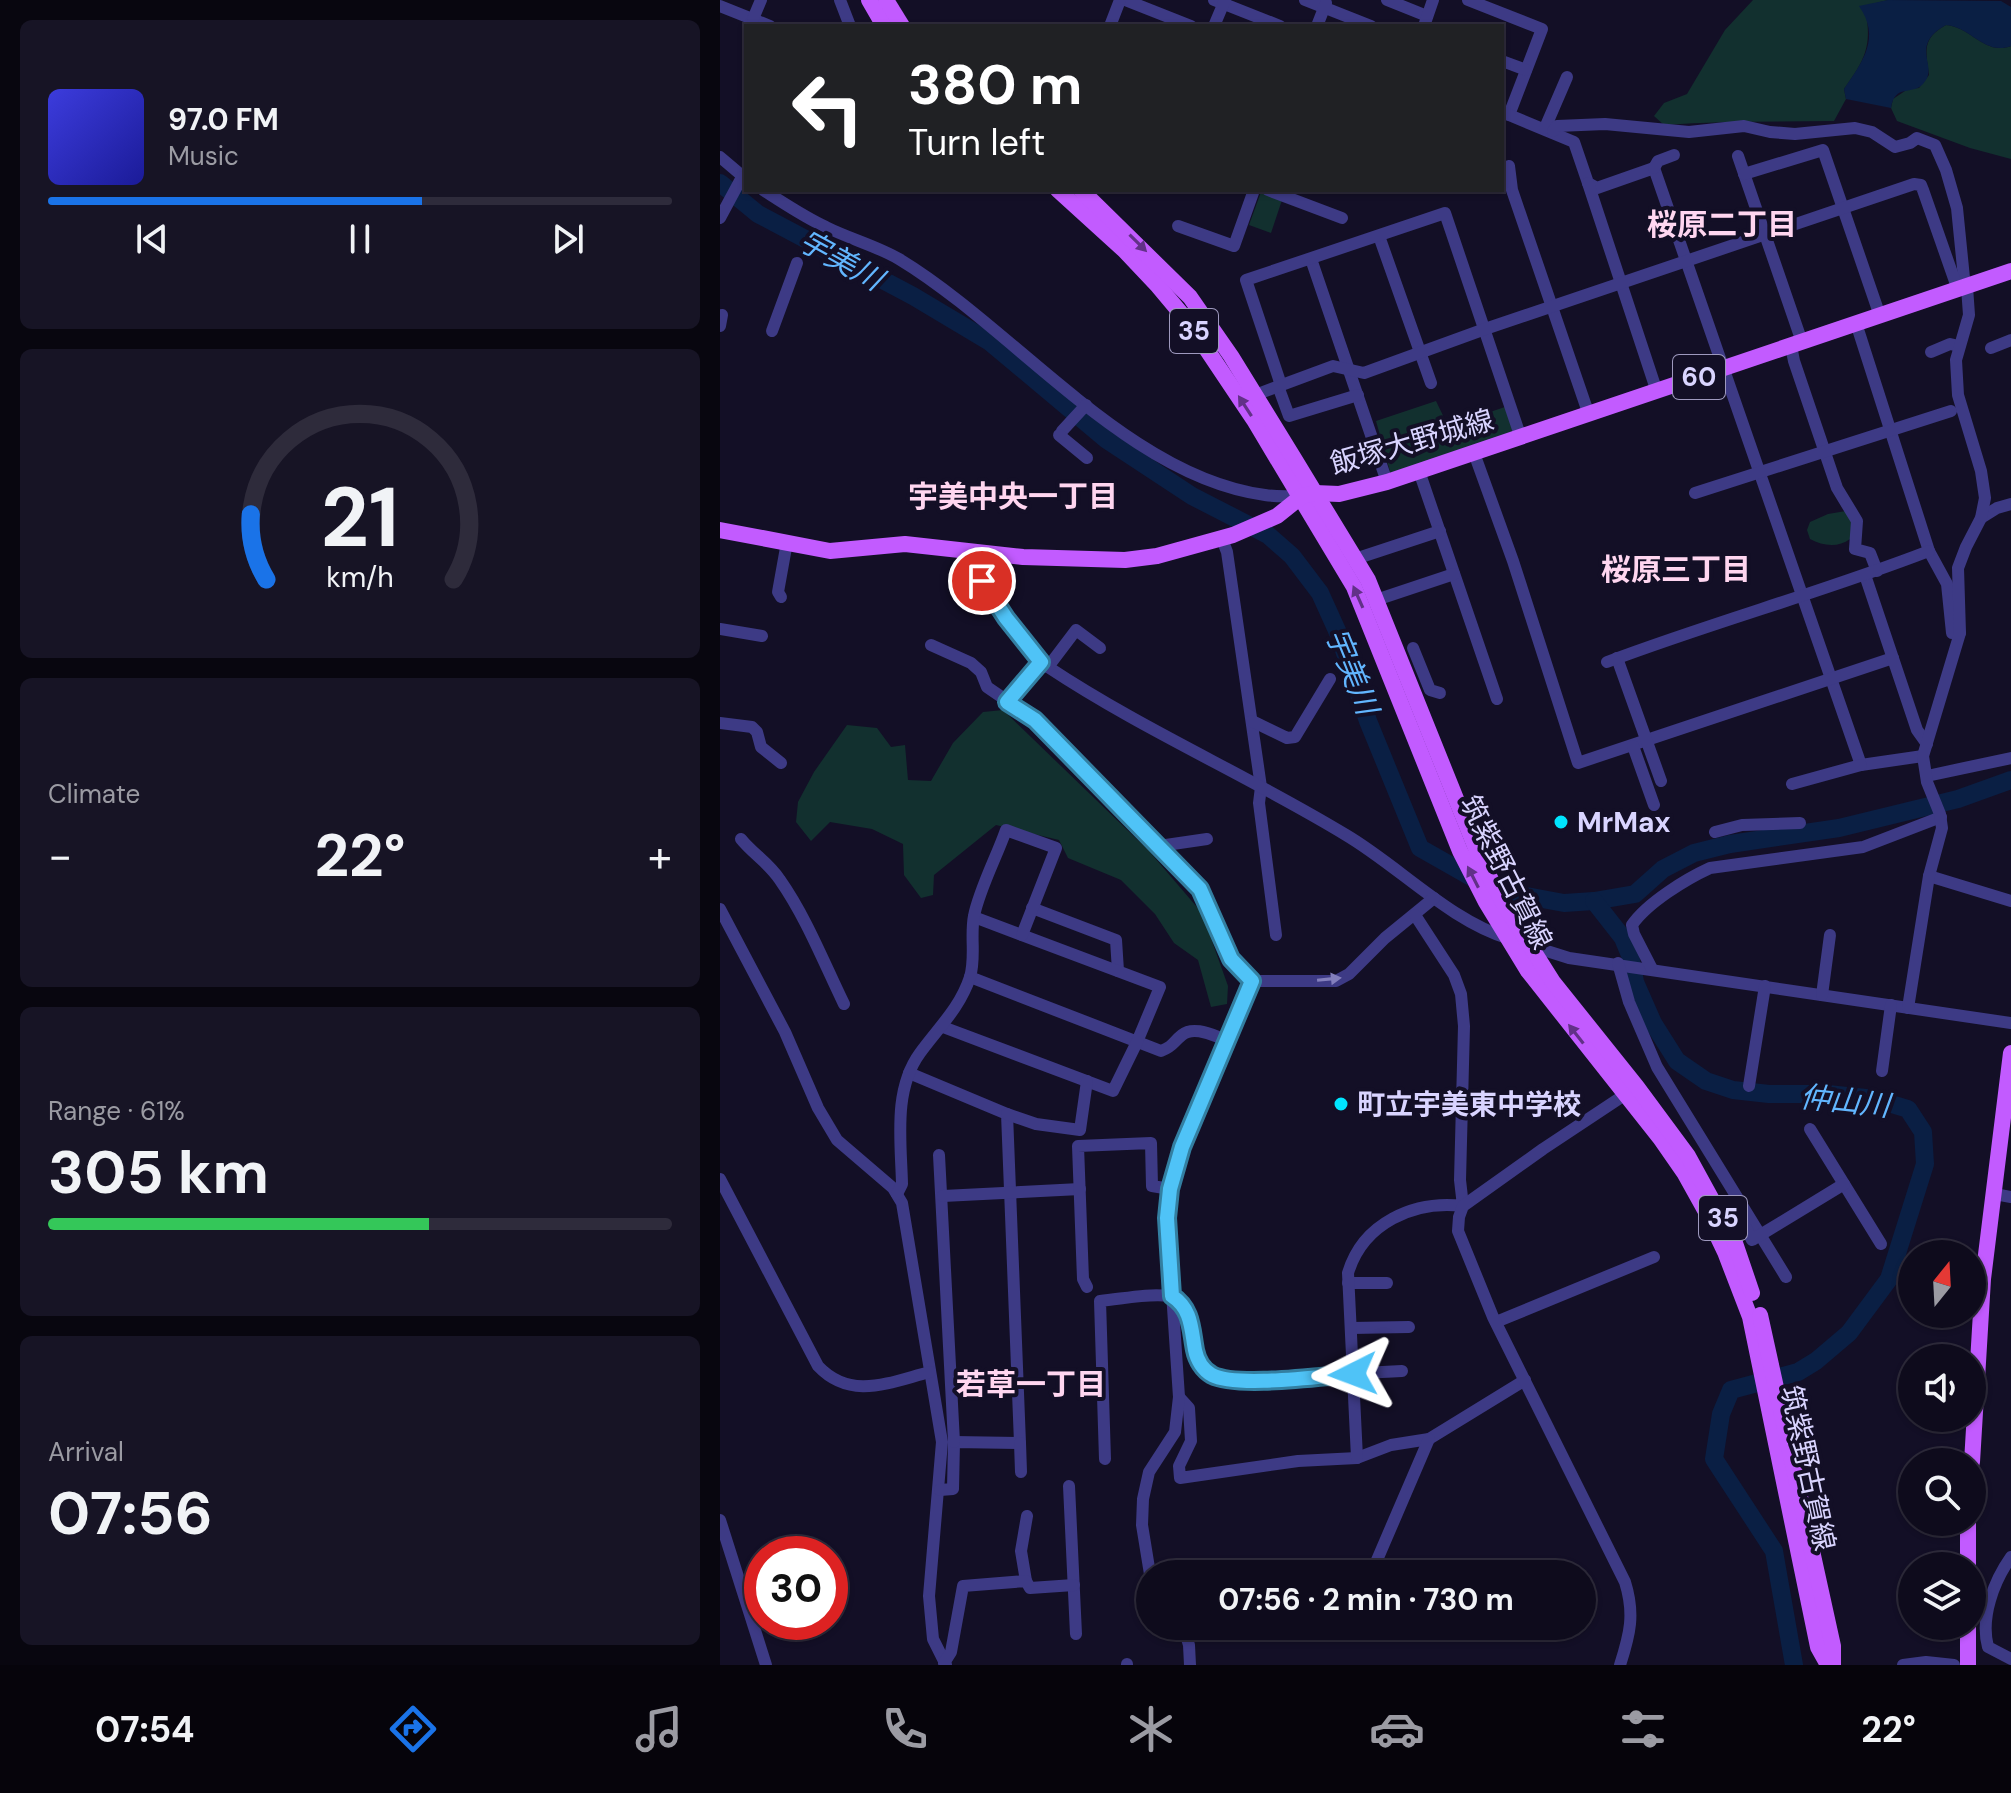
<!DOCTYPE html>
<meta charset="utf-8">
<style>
body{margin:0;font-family:"DM Sans","Noto Sans JP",sans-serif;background:#171425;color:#f1f3f6;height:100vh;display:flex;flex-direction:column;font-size:30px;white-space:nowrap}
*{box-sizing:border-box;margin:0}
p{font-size:26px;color:#9b9ba3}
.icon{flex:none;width:44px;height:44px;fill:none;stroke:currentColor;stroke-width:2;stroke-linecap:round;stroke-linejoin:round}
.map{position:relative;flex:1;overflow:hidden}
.panel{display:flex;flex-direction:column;gap:20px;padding:20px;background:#08060f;width:720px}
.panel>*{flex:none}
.top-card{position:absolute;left:24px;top:24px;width:760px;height:168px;border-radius:0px;box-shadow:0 2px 6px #0004,0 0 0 2px #2e2b3b;background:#202124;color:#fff;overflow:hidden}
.needle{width:52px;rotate:18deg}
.buttons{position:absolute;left:1178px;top:1240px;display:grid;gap:16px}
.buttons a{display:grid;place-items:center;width:88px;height:88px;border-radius:50%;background:#0e0b1c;box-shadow:0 2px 6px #0004,0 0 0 2px #2e2b3b;font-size:40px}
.speed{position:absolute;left:24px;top:1536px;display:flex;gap:16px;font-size:40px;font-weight:700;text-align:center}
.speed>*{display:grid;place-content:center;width:104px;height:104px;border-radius:50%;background:#0e0b1c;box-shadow:0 2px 6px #0004,0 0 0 2px #2e2b3b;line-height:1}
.speed .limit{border:12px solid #d22;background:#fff;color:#111}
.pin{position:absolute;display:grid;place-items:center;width:68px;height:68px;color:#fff;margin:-34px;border:4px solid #fff;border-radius:50%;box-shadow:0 2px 8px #0007}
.me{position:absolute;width:88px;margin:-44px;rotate:267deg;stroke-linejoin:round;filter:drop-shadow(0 0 6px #0008)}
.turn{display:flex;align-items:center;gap:28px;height:168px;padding:0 32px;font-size:36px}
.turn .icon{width:104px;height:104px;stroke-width:2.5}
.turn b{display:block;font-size:56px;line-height:68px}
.big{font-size:60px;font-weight:700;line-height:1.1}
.panel .widget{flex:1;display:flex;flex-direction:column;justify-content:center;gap:12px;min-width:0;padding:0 28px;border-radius:12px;background:#171425}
.panel .dial{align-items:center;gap:0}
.dial svg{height:208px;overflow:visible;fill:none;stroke:#2e2b3b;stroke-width:7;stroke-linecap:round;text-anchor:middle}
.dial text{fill:#f1f3f6;stroke:none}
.song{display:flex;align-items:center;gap:24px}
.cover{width:96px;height:96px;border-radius:12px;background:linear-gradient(135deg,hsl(240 70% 55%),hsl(240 70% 35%))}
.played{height:8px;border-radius:4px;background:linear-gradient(90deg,#1a73e8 60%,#2e2b3b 60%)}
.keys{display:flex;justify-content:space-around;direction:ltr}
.heat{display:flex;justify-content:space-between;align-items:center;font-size:44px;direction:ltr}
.charge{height:12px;border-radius:6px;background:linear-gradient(90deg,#34c759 61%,#2e2b3b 0)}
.trip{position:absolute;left:416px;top:1560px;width:460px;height:80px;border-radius:40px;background:#0e0b1c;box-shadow:0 2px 6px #0004,0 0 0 2px #2e2b3b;font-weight:700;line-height:80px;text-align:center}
.tab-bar{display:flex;height:128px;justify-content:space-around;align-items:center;background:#06040b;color:#9b9ba3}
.tab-bar .icon{width:56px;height:56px}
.tab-bar .current{color:#1a73e8}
.tab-bar b{font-size:36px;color:#f1f3f6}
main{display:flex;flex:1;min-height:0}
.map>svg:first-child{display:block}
.green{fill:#12302f}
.water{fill:#0a1f44}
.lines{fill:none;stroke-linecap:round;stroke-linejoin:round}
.river{stroke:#0a1f44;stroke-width:18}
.minor{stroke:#3d3a85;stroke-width:12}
.major{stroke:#c25bff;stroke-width:16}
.oneway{fill:#623188}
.oneway2{fill:#837fbc}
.route-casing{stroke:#337fa1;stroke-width:20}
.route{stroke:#4fc3f7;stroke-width:14}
.poi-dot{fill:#00e5ff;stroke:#130f26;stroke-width:3}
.labels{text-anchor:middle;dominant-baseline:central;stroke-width:8;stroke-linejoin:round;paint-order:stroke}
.shield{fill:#130f26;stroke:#9e99be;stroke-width:2}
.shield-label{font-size:26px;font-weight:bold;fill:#d9d4ff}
.street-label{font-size:28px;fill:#d9d4ff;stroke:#130f26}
.poi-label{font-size:28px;font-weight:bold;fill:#d9d4ff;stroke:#130f26;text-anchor:start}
.neighbourhood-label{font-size:30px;font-weight:bold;fill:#ffd6f0;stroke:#130f26}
.water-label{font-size:30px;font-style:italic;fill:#62b6ff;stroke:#130f26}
</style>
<main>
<section class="panel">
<div class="widget">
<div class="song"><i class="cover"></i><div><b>97.0 FM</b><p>Music</p></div></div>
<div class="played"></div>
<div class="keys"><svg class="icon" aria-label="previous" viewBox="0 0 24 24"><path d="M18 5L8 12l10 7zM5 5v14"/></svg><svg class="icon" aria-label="pause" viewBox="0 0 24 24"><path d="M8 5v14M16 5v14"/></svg><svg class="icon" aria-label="next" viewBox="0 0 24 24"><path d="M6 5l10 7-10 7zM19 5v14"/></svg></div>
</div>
<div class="widget dial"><svg viewBox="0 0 100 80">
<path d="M14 69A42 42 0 1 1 86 69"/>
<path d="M14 69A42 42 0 0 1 8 44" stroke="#1a73e8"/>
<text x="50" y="56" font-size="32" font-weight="700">21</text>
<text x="50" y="72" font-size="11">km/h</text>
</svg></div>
<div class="widget"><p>Climate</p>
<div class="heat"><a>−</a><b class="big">22°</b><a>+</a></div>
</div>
<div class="widget"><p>Range · 61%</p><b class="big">305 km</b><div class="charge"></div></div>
<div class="widget"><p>Arrival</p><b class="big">07:56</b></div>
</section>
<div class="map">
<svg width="1291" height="1665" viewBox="0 0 1291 1665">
<rect width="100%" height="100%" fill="#130f26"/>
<!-- green -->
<g class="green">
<path d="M 1033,0 L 1168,0 L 1145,6 C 1152,45 1147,57 1124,89 L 1126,99 L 1114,121 C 1057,122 1001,121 944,125 L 934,116 L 944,103 L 967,94 L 1005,30 Z"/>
<path d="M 1226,25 C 1251,27 1265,56 1291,46 L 1291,159 L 1250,148 L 1177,121 L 1171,108 L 1173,99 L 1188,89 L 1199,88 L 1209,75 C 1206,51 1201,39 1226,25 Z"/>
<path d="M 541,192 L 562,200 L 551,233 L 529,225 Z"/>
<path d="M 716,401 L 728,426 L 785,407 L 794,433 L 671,475 L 656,421 Z"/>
<path d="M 1126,511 L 1134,523 L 1130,539 C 1118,548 1103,546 1090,539 L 1087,530 L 1090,522 L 1108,514 Z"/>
<path d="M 283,710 L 429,851 L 482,913 L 508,986 L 507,1004 L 491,1007 L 478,960 L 454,943 L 435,914 L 401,880 L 348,858 L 339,840 L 276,825 L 214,875 L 213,895 L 201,898 L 184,875 L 183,844 L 152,829 L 110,822 L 91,841 L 76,822 L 78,802 L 94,772 L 127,725 L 157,728 L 171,747 L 185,745 L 188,780 L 211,781 L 233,743 L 263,712 Z"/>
</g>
<!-- water -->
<path class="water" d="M 1168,0 L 1281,1 L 1291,7 L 1291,46 C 1265,56 1251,27 1226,25 C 1187,47 1221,66 1203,84 C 1192,96 1175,83 1171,108 L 1126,99 L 1124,89 C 1143,61 1161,38 1139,6 Z"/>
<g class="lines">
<!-- river -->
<g class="river">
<path d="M 0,183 L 38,214 L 193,296 L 270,342 L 387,440 L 472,496 L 548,535 L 572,556 L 600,593 L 619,635 L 648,721 L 700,848 L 774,890 L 844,903 L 874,901 L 915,894 L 943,869 L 974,853 L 1010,844 L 1119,828 L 1238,799 L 1291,780"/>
<path d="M 874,901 L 903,938 L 910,955 L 915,982 L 933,1023 L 957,1061 L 986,1081 L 1013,1090 L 1049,1094 L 1108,1094 L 1155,1099 L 1188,1109 L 1203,1132 L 1205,1164 L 1169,1279 L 1129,1333 L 1096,1361 L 1078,1372 L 1011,1390 L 1001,1414 L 994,1459 L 1054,1551 L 1074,1665"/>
</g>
<!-- minor -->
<g class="minor">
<path d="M 120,0 L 130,26"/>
<path d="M 405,0 L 471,26"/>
<path d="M 494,0 L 560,26"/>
<path d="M 585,0 L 651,26"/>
<path d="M 667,0 L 707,16"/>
<path d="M 748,0 L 822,29 L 789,115"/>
<path d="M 0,6 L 50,26"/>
<path d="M 33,19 L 41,0"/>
<path d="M 390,26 L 400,0"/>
<path d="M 494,26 L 505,0"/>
<path d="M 597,26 L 606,3"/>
<path d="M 704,26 L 713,0"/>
<path d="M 782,61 L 806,70"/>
<path d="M 782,112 L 854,142 L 868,183 L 877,188 L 934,168 L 1141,765 L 1203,756"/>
<path d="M 825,128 L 847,77"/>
<path d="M 833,131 L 837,126 L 885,124 L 969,132 L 1024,126 L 1050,132 L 1075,134 L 1135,128 L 1152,132 L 1175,147 L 1190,143 L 1197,138 L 1215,145 L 1226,170 L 1237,208 L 1245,288"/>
<path d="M 1018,156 L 1082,342"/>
<path d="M 0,157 L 26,179"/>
<path d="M 789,166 L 792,190 L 869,415"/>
<path d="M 934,168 L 938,161 L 954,155"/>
<path d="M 1024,174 L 1103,150 L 1160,316"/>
<path d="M 868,183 L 937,392"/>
<path d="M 43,190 C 64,203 84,217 106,227 C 130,239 157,246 179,259 C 295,329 408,477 545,495 C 557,497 570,496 582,496"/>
<path d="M 548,190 L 622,218"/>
<path d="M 0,218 L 22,177"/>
<path d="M 458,226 L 514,246 L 534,190"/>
<path d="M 659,236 L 711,383"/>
<path d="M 591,259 L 667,482"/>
<path d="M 1136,323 L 1209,551 L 1227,584 L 1232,633 L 1240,633"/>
<path d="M 0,326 L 2,315"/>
<path d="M 52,331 L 77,263"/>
<path d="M 1071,346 L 1074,361 L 1117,488 L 1137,521 L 1135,549 L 1150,553 L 1157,571"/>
<path d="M 1271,348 L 1291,340"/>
<path d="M 1211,352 L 1230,344 L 1239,346"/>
<path d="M 561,385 L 526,280 L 725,213 L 801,438"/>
<path d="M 558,386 L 569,416 L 638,395"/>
<path d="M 535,395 L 613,366 L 644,373 L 765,329 L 1194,184 L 1201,185 L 1203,190 L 1238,290"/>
<path d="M 342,431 L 366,405"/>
<path d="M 339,435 L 367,458"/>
<path d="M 754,453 L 793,561 L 858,763 L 1173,658"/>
<path d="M 699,471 L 777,699"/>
<path d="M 975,493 L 1231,411"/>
<path d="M 1261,518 L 1277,508 L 1291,504"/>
<path d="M 502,539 L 507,552 L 541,787 L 539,803 L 556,935"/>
<path d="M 239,550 L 286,618 L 321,662 L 328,667 C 423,730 529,776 626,835 C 680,867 730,921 790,939"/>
<path d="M 635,559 L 720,531"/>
<path d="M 1145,575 L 1197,730 L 1207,744"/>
<path d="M 61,597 L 58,592 L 67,542"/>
<path d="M 656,600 L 734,574"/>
<path d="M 0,629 L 42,636"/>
<path d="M 211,645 L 251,663 L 261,672 L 267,687 L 315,720 L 391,800 L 449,856 L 480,889 L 511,959 L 532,981 L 616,981 L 629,974 L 665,938 L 714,898"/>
<path d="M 693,648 L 710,690 L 720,693"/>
<path d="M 897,658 L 941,781"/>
<path d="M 887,662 C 993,622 1103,592 1209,551"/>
<path d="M 328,667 L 356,630 L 380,648"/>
<path d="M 287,702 L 321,662"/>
<path d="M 532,721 L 567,738 L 575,737 L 610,679"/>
<path d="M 0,723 L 32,727 L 37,732 L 41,747 L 61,763"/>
<path d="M 913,746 L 934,805"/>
<path d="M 1207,776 L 1291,758"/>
<path d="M 1072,784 L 1141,765"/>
<path d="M 995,832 L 1022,825 L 1080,823"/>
<path d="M 21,839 C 33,854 49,863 60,880 C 86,917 104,963 124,1004"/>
<path d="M 439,846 L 487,839"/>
<path d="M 1209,876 L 1291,901"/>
<path d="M 312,908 L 396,940 L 398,971"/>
<path d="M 0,909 L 65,1032 L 98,1108 L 117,1140 L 173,1188 L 182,1203 L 222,1442 L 209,1596 L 213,1639 L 226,1665"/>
<path d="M 811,946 L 849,958 L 1291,1023"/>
<path d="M 898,963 L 909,1002 L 937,1067 L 1066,1277"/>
<path d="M 932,969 L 914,934 L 912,925 C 927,903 966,879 990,868 L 1143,847 L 1221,817"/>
<path d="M 250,977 L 441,1051 C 454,1046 452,1043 462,1035 C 474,1025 494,1036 507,1040"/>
<path d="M 1102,995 L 1110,935"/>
<path d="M 1188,1008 L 1209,876 L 1222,828 L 1220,814 L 1207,782 L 1203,756 L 1240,633 L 1238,568 L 1246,547 L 1261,518 L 1265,498 L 1261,471 L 1238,395 L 1236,360 L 1249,315 L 1247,287"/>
<path d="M 223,1027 L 393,1091 L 417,1042 L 440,987 L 254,917"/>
<path d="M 1162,1071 L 1171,1005"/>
<path d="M 189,1073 L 287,1114 L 300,1443 L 234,1442 L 233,1489 L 220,1490"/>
<path d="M 1029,1086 L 1045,986"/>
<path d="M 287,1114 L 316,1124 L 360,1130 L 367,1081"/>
<path d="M 1090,1129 L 1161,1244"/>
<path d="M 219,1155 L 234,1442"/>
<path d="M 0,1179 L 98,1366 C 131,1401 170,1382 210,1372"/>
<path d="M 177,1194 L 182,1184 C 181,1141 173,1090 200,1053 C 218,1028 240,1008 250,977 C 256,957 250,936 254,916 C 259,890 277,856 286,830 L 336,848 L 302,935"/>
<path d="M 1275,1194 L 1291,1197"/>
<path d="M 223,1196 L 360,1189"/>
<path d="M 1007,1227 L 1022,1220 L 1032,1240 L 1124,1184"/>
<path d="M 628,1283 L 667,1283"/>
<path d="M 367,1287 L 363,1279 L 358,1146 L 431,1143 L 432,1186 L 450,1189"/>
<path d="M 776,1322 L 934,1257"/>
<path d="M 631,1328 L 689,1327"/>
<path d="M 459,1397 L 469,1408 L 471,1441 L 459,1466 L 460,1478 L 578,1461 L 637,1458 L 671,1445 L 709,1439 L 805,1380"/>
<path d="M 300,1443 L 301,1472"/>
<path d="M 637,1458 L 628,1273 C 643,1223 694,1200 743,1206 L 740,1180 L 744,1026 L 741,994 L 734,975 L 695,915"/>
<path d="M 385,1459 L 380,1301 C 402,1299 428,1293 449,1296 C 487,1301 452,1364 508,1380 L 682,1371"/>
<path d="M 349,1486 L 356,1634"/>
<path d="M 0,1520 L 46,1665"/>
<path d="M 1291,1557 C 1274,1581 1260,1617 1268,1647 L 1291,1659"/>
<path d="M 430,1574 L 422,1525 L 423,1499 L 429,1472 L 455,1432 L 459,1397 L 447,1218 L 450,1189 L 462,1147 L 532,981"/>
<path d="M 651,1574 L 709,1439"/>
<path d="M 306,1581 L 301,1551 L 307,1516"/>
<path d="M 463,1626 L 469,1645 L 470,1665"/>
<path d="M 466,1631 L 588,1626"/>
<path d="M 224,1663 L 231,1652 L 243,1586 L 306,1581 L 310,1588 L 354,1585"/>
<path d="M 407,1664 L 407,1665"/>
<path d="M 900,1665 C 910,1634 915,1614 905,1582 L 773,1317 L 738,1231 L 739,1217 L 743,1206 L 823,1149 L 912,1090"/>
<path d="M 1183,1665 L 1206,1662 L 1234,1665"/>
</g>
<!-- major -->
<g class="major">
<path d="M 149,0 L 164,26"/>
<path d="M 166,0 L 182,26"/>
<path d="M 338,190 L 404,250 L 438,286 L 469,323 L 534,420 L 634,587 L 740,851 L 766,902 L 808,971 L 940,1138 L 965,1174 L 985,1210 L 1005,1252 L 1030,1317 L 1098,1647 L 1108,1665"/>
<path d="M 361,190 L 470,297 L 511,356 L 575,460 L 648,580 L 761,861 L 785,906 L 833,982 L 917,1087 L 968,1156 L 1014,1240 L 1032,1293"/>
<path d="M 0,530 L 110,551 L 185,544 L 303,557 L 405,560 L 437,556 L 513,535 L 557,516 L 582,496 L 595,493 L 619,494 L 667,482 L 1291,271"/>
<path d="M 1040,1315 L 1113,1646 L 1113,1665"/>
<path d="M 1252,1462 L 1263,1279 L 1291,1053"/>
<path d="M 1248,1522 L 1248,1566"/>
<path d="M 1248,1665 L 1248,1626"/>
</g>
</g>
<!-- one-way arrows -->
<defs><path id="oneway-solid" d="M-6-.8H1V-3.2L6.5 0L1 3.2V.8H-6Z" transform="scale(2)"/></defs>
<g class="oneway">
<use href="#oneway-solid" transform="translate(418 243) rotate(45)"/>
<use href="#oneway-solid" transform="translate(525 406) rotate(-123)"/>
<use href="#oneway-solid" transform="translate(638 597) rotate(-114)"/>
<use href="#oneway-solid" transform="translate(753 877) rotate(-117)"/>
<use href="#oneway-solid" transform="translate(856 1034) rotate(-128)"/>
</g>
<use class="oneway2" href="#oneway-solid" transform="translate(609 979) rotate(-6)"/>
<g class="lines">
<defs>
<path id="route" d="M 262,581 L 286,618 L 321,662 L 287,702 L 315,720 L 480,889 L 511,959 L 532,981 L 462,1147 L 450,1189 L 447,1218 L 452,1296 C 472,1309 471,1329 475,1350 C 477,1360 483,1370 492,1375 C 517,1388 602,1376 633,1374"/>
</defs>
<!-- route casing -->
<use href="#route" class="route-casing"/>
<!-- route -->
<use href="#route" class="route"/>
</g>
<!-- markers -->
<g class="poi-dot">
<circle cx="841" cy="822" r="8"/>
<circle cx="621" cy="1104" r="8"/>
</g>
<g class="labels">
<!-- shield labels -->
<g class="shield">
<rect x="450" y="309" width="48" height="44" rx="6"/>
<rect x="953" y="355" width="52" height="44" rx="6"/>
<rect x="979" y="1196" width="48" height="44" rx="6"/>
</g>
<g class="shield-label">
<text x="474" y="331">35</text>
<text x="979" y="377">60</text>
<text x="1003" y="1218">35</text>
</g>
<!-- street labels -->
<g class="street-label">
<text transform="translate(692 442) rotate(-16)">飯塚大野城線</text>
<text transform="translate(786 872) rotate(63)">筑紫野古賀線</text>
<text transform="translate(1088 1468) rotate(78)">筑紫野古賀線</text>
</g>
<!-- poi labels -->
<g class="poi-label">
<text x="857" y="822">MrMax</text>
<text x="637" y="1104">町立宇美東中学校</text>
</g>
<!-- neighbourhood labels -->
<g class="neighbourhood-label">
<text x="1002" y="224">桜原二丁目</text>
<text x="293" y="496">宇美中央一丁目</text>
<text x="956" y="569">桜原三丁目</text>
<text x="311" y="1384">若草一丁目</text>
</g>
<!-- water labels -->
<g class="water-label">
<text transform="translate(121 260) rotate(29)">宇美川</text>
<text transform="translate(632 671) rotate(68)">宇美川</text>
<text transform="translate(1125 1101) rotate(6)">仲山川</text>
</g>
</g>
</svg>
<div class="buttons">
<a><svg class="needle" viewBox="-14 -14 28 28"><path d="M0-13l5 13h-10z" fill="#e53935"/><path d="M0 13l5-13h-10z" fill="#9b9ba3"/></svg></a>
<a><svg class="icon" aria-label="sound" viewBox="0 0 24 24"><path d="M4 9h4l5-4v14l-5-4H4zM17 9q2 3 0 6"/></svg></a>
<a><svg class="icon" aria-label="search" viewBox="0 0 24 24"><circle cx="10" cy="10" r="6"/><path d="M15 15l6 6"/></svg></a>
<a><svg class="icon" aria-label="layers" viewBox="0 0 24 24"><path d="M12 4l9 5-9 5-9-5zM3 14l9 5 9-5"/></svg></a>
</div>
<div class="speed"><div class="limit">30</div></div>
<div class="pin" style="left:262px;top:581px;background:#d93025"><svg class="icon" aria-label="arrive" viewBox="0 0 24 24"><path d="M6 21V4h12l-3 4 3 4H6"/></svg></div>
<svg class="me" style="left:633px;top:1374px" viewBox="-20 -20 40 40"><path d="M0-17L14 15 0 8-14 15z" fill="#4fc3f7" stroke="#fff" stroke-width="4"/></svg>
<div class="trip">07:56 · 2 min · 730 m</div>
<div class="top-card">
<div class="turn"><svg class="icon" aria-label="left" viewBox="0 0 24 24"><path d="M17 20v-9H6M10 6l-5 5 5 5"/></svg><div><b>380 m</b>Turn left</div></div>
</div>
</div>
</main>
<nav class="tab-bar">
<b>07:54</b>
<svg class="icon current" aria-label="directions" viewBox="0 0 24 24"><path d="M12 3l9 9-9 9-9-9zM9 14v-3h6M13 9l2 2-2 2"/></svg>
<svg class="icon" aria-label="music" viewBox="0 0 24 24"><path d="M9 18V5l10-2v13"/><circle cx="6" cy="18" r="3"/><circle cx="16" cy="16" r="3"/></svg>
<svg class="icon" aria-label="phone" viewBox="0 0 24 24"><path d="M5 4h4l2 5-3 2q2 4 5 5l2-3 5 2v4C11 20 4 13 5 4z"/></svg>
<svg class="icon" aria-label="climate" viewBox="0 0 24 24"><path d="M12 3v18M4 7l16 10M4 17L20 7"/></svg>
<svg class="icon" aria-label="car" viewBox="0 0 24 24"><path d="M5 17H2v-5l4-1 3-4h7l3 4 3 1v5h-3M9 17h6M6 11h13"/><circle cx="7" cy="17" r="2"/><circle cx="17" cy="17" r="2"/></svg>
<svg class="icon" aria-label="filters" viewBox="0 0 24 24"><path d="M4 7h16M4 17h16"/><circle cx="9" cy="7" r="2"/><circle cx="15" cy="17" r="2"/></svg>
<b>22°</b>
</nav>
